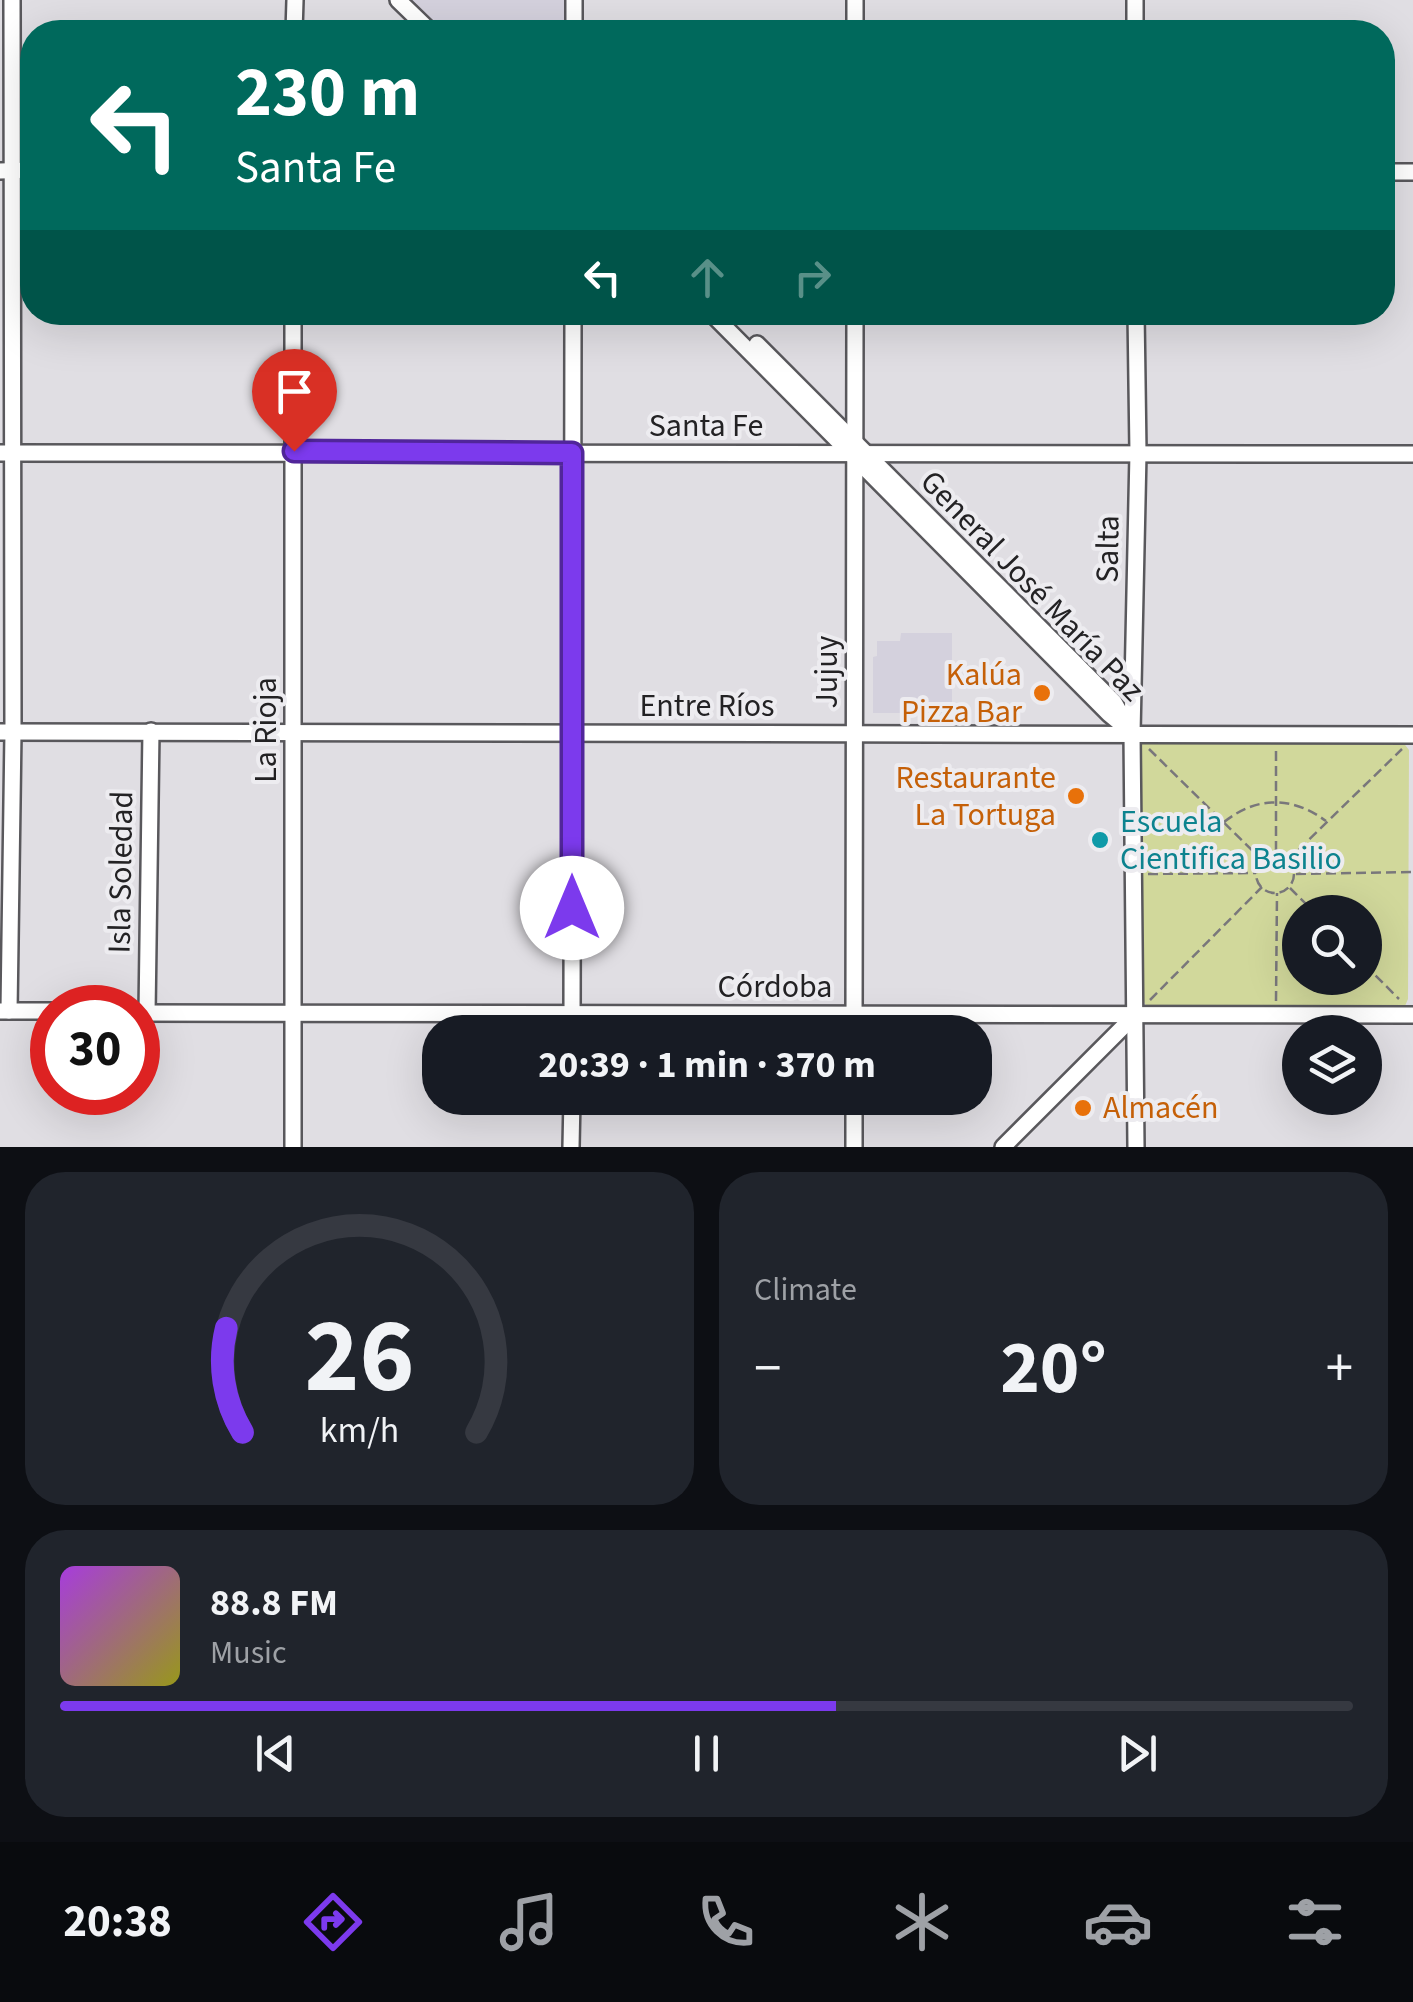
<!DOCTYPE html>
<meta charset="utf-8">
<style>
body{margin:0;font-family:"Source Sans 3",sans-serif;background:#20242c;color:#f1f3f6;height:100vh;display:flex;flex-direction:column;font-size:38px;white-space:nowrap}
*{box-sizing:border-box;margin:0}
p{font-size:32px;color:#9ea1a6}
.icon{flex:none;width:55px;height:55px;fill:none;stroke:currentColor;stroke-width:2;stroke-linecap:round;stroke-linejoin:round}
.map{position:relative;height:1147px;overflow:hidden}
.sheet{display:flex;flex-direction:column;gap:25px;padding:25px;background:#0d0f14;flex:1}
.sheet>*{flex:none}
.top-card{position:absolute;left:20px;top:20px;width:1375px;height:305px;border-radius:40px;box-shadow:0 10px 40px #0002;background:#00695c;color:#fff;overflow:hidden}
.buttons{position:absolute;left:1282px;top:895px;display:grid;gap:20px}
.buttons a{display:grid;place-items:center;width:100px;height:100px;border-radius:50%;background:#171b24;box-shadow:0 10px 40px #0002;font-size:50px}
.speed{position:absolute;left:30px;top:985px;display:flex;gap:20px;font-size:50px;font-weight:700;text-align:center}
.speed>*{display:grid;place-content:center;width:130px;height:130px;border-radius:50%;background:#171b24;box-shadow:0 10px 40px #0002;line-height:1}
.speed .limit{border:15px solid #d22;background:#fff;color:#111}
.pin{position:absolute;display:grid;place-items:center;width:85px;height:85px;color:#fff;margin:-102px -42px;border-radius:50% 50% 50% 0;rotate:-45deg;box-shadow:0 0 10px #0007}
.pin .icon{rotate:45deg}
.me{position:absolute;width:110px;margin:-55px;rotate:0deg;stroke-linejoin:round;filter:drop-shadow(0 0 8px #0008)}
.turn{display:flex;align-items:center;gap:35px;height:210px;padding:0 50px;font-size:45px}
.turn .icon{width:130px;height:130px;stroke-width:2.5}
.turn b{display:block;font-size:70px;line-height:85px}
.lanes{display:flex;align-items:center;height:95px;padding:0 50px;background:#0003;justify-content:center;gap:50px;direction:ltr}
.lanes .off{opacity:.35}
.big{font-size:75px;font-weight:700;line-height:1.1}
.sheet .widget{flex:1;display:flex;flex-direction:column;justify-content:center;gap:15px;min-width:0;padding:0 35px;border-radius:40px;background:#20242c}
.sheet .dial{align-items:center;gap:0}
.dial svg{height:260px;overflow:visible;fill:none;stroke:#363941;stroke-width:7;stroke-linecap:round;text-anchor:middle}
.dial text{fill:#f1f3f6;stroke:none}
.song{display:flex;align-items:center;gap:30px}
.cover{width:120px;height:120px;border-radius:15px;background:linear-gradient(135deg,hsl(280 70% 55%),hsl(60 70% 35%))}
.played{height:10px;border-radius:5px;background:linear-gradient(90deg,#7c3aed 60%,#363941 60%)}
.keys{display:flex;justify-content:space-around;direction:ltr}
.heat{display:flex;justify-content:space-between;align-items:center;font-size:55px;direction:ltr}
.sheet .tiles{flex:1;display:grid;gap:25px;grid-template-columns:1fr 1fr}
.widget:last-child{grid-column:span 2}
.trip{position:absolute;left:422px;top:1015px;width:570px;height:100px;border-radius:40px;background:#171b24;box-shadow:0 10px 40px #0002;font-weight:700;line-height:100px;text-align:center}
.menu{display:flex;height:160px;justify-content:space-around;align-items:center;background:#090b0e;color:#9ea1a6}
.menu .icon{width:70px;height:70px}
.menu .active{color:#7c3aed}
.menu b{font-size:45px;color:#f1f3f6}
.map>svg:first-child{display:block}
.built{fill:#d4d1dd}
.green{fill:#d1d89b;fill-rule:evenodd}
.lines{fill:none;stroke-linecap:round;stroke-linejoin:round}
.minor-casing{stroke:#59585c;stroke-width:20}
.path{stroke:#79777b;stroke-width:2.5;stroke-dasharray:10 5;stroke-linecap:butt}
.minor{stroke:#fff;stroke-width:15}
.route-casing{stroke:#51269a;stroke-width:25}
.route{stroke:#7c3aed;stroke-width:18}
.food-dot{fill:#e8710a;stroke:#edecf0;stroke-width:4}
.culture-dot{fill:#0f9aa8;stroke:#edecf0;stroke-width:4}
.labels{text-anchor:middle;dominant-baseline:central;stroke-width:8;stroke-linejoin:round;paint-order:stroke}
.street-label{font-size:32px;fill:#232224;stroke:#edecf0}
.food-label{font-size:32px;fill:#c56008;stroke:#edecf0;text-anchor:end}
.culture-label{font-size:32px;fill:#0d838f;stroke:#edecf0;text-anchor:start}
</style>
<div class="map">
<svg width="1413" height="1147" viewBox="0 0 1413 1147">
<rect width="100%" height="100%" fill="#e0dee3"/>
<!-- built -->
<g class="built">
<path d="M 411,0 L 566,0 L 566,32 L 444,32 Z"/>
<path d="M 901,633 L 952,633 L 952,713 L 873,713 L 873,657 L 877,656 L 877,641 L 900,641 Z"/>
</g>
<!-- green -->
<path class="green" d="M 1402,741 L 1409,750 L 1408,999 L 1405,1006 L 1397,1008 L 1147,1007 L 1142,999 L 1140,748 L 1143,742 ZM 1300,912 L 1365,912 L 1365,978 L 1300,978 Z"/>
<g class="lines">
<defs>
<g id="minor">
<path d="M 398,0 L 431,32"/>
<path d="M 574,0 L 574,32"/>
<path d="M 855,0 L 855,32"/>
<path d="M 294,32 L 295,0"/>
<path d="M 1135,32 L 1135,0"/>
<path d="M 0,171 L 32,170"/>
<path d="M 1382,172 L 1413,172"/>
<path d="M 710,312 L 1109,714 L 1132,733"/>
<path d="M 757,344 L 1114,702 L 1127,725"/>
<path d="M 0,453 L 1413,454"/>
<path d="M 0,732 L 1413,735"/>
<path d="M 0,1011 L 52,1011"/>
<path d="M 9,1011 L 13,732 L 12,0"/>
<path d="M 138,1013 L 1413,1015"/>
<path d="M 147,1013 L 151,731"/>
<path d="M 572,1032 L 573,312"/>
<path d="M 854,1032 L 855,312"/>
<path d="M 293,1147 L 293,312"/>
<path d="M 571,1147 L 572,1098"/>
<path d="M 854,1147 L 854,1098"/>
<path d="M 1003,1147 L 1136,1014"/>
<path d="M 1136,1147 L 1132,733 L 1138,453 L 1136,312"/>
</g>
</defs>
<!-- minor casing -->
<use href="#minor" class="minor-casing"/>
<!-- path -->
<g class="path">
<path d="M 1149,749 L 1262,860"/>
<path d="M 1276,751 L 1276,855"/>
<path d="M 1224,822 C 1257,796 1292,796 1326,821"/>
<circle cx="1275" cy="874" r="19"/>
<path d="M 1288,860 L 1402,749"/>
<path d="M 1148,874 L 1256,873"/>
<path d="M 1296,874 L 1413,872"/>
<path d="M 1290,888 L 1314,912"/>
<path d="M 1365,965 L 1399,999"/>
<path d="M 1150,1000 L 1262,887"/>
<path d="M 1276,1001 L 1277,893"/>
</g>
<!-- minor -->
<use href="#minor" class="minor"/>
</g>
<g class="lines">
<defs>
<path id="route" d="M 294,451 L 572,453 L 572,908"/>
</defs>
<!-- route casing -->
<use href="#route" class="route-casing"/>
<!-- route -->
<use href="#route" class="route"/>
</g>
<!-- markers -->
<g class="food-dot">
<circle cx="1042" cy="693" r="10"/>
<circle cx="1076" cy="796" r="10"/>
<circle cx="1083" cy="1108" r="10"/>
</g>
<circle class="culture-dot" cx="1100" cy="840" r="10"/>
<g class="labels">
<!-- street labels -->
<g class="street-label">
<text x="706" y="426">Santa Fe</text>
<text transform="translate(1108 549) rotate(-89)">Salta</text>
<text transform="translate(1032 586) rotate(46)">General José María Paz</text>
<text transform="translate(827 672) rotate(-90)">Jujuy</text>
<text x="707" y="706">Entre Ríos</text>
<text transform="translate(266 730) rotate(-90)">La Rioja</text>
<text transform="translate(121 872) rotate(-89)">Isla Soledad</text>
<text x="775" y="987">Córdoba</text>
</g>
<!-- food labels -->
<g class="food-label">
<text x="1022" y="675">Kalúa<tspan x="1022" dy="37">Pizza Bar</tspan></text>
<text x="1056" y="778">Restaurante<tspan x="1056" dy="37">La Tortuga</tspan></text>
<text x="1103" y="1108" text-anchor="start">Almacén</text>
</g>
<!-- culture labels -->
<g class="culture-label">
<text x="1120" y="822">Escuela<tspan x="1120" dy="37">Cientifica Basilio</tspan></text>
</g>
</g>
</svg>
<div class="buttons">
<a><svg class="icon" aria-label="search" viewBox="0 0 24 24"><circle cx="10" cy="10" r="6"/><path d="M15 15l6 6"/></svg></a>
<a><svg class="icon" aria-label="layers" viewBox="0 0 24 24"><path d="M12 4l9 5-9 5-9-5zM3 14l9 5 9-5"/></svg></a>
</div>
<div class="speed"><div class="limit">30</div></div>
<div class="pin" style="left:294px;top:451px;background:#d93025"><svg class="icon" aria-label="arrive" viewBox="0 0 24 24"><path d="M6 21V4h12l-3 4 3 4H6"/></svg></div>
<svg class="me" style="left:572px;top:908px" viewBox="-20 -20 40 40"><circle r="19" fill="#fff"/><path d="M0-13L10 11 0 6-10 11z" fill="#7c3aed"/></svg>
<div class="trip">20:39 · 1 min · 370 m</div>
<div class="top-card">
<div class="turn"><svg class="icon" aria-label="left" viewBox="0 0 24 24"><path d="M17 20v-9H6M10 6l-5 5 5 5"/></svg><div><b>230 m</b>Santa Fe</div></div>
<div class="lanes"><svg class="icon" aria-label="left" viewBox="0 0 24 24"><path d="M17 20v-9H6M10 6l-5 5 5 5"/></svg><svg class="icon off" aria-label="ahead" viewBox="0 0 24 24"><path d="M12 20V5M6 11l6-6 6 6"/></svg><svg class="icon off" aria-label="right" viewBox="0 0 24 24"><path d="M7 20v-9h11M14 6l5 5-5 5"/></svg></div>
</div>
</div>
<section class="sheet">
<div class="tiles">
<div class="widget dial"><svg viewBox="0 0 100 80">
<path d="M14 69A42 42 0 1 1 86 69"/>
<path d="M14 69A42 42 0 0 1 9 37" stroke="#7c3aed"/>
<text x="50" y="56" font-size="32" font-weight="700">26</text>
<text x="50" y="72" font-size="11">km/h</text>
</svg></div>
<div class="widget"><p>Climate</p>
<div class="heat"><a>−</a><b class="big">20°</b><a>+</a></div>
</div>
<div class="widget">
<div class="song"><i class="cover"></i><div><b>88.8 FM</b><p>Music</p></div></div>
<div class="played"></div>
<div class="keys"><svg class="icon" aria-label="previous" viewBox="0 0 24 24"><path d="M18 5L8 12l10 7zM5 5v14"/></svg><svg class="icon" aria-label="pause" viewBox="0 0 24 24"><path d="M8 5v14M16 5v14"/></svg><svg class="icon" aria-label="next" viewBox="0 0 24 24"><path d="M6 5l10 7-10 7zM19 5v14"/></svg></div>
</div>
</div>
</section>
<nav class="menu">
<b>20:38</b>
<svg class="icon active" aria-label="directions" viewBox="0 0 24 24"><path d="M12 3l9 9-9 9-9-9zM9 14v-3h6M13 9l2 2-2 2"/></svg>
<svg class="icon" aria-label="music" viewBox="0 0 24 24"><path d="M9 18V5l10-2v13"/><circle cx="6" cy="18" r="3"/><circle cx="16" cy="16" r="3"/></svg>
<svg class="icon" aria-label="phone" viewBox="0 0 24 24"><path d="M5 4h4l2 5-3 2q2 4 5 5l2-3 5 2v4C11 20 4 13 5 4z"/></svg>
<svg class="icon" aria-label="climate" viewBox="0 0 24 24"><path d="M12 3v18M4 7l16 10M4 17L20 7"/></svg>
<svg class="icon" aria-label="car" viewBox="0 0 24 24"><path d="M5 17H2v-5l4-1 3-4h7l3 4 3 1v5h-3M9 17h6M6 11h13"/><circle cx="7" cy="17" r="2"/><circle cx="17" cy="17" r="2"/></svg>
<svg class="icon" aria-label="filters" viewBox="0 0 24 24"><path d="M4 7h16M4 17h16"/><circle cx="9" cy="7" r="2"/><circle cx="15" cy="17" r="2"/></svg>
</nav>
